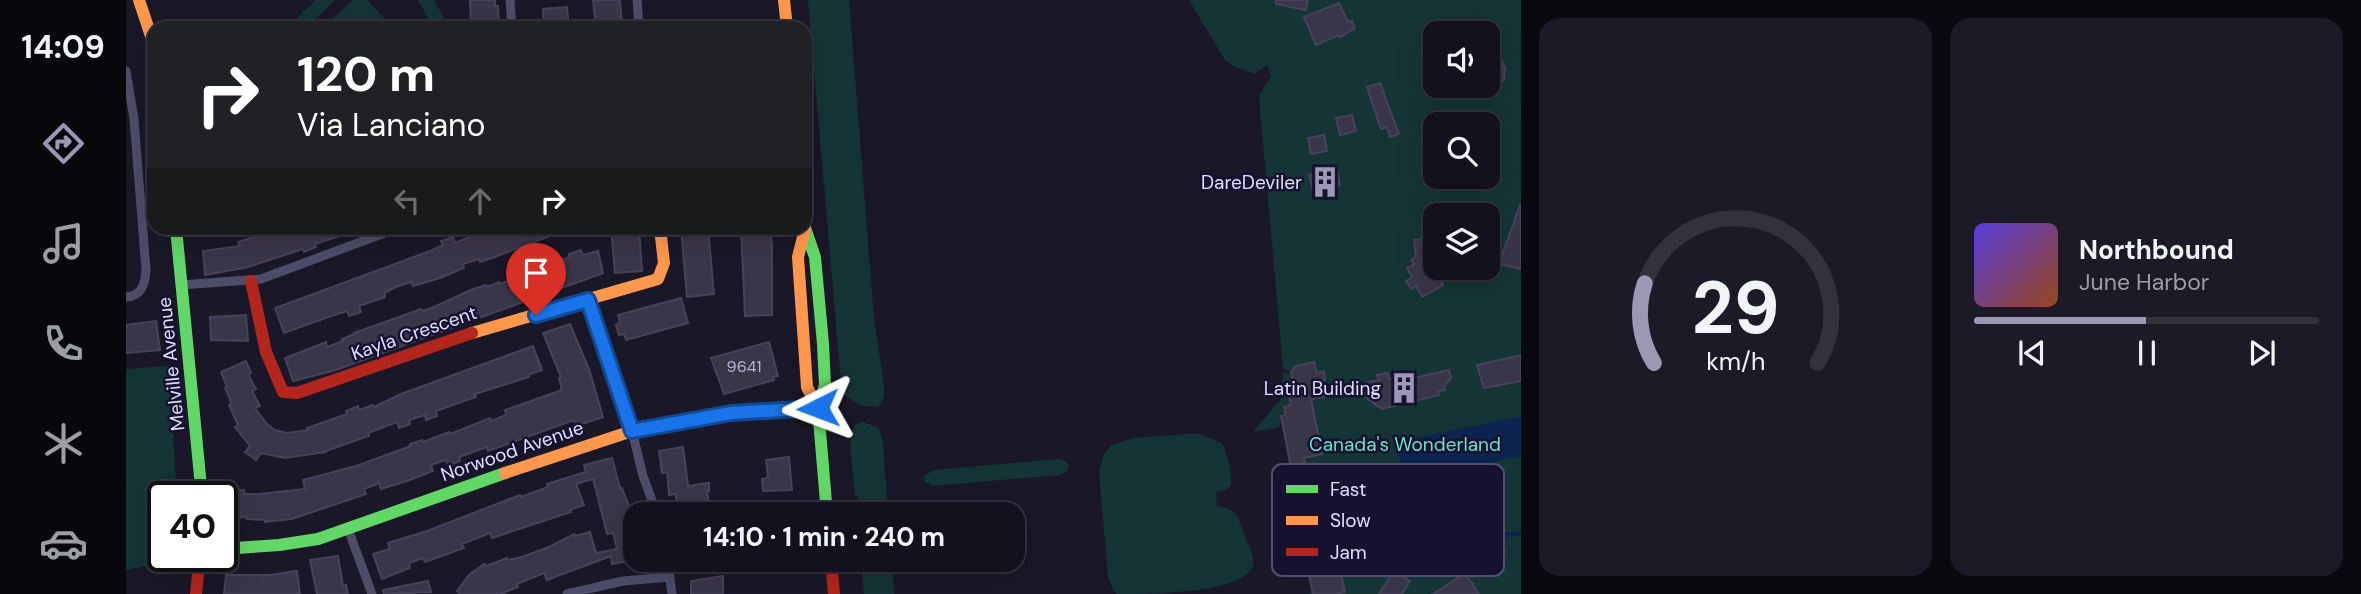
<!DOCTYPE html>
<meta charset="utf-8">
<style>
body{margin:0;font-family:"DM Sans",sans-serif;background:#1d1a27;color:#f1f3f6;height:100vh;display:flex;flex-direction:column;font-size:26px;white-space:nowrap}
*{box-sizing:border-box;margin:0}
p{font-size:23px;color:#9d9da4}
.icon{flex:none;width:38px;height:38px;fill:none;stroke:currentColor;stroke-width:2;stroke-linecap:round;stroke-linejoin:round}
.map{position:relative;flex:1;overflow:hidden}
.side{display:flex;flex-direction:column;gap:18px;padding:18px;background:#0b0910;width:840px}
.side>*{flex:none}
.top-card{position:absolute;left:21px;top:21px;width:665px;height:214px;border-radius:21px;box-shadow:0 7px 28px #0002,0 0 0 2px #33313c;background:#202124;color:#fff;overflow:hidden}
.tools{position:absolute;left:1297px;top:21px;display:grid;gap:14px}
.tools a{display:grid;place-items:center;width:77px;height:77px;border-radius:14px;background:#14111e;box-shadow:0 7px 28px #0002,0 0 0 2px #33313c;font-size:35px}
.speed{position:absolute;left:21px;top:481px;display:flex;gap:14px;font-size:35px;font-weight:700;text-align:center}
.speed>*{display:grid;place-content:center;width:91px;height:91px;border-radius:50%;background:#14111e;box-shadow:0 7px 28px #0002,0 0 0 2px #33313c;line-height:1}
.speed .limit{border:4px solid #111;border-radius:10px;background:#fff;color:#111}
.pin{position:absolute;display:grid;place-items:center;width:60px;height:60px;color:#fff;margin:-72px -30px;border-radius:50% 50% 50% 0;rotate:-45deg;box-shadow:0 0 7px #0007}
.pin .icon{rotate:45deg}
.me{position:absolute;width:77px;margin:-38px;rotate:267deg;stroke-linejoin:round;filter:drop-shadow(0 0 5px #0008)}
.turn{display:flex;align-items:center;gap:24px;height:147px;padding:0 35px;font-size:32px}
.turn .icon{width:91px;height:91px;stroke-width:2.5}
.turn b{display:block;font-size:49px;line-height:60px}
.lanes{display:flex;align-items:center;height:66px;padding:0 35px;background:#0003;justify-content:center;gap:35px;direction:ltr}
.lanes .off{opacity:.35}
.side .widget{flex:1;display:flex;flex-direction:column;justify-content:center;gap:10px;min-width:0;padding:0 24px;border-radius:21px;background:#1d1a27}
.side .dial{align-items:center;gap:0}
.dial svg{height:182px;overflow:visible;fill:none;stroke:#33313c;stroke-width:7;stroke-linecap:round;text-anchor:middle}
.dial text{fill:#f1f3f6;stroke:none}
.song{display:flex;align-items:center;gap:21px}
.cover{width:84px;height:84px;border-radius:10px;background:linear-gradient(135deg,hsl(250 70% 55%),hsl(20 70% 35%))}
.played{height:7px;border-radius:4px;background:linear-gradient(90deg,#9c98b4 50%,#33313c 50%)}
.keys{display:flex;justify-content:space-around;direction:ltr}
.side .tiles{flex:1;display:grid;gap:18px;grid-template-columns:repeat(2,1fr)}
.trip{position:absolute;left:497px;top:502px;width:402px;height:70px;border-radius:21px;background:#14111e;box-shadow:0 7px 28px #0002,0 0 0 2px #33313c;font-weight:700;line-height:70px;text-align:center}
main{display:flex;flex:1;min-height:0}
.dock{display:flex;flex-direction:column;width:126px;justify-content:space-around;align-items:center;background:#08070c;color:#9d9da4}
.dock .icon{width:49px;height:49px}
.dock .active{color:#9c98b4}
.dock b{font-size:32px;color:#f1f3f6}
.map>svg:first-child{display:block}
.green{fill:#153436;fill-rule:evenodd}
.water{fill:#0c244f}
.building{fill:#3a3649;stroke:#47425a;stroke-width:2}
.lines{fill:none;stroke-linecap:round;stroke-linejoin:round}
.street-tunnel{stroke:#383548;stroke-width:9;stroke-dasharray:9 4.5;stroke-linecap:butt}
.street{stroke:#4e4d68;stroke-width:9}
.fast{stroke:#63d668;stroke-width:12}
.slow{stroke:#ff974d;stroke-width:12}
.jam{stroke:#b3261e;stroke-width:12}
.route-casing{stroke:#114b97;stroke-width:18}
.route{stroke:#1a73e8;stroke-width:12}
.labels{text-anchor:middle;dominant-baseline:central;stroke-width:5;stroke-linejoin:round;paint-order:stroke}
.number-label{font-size:16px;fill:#b8b4d2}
.poi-label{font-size:19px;fill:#e2deff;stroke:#16112e;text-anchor:end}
.street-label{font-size:19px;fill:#e2deff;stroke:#16112e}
.park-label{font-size:19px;fill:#64e5c7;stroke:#16112e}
.key{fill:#16112e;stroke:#534e6d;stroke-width:2}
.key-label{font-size:19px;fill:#e2deff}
</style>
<main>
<nav class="dock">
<b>14:09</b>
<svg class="icon active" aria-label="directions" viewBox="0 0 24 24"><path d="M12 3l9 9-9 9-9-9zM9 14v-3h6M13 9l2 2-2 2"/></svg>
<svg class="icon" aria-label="music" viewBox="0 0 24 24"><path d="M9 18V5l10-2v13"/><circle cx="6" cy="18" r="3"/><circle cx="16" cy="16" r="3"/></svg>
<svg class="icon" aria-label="phone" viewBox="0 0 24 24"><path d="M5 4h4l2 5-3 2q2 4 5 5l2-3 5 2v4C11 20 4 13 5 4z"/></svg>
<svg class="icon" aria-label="climate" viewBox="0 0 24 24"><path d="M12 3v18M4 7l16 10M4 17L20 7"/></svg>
<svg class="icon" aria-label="car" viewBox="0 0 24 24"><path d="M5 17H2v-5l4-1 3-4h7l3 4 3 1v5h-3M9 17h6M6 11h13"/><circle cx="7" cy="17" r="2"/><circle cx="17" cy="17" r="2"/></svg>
</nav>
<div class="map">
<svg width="1395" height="594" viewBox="0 0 1395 594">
<rect width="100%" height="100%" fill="#1a1728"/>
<!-- green -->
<g class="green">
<path d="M 190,0 L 209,0 L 180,28 L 161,28 Z"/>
<path d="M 227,0 L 241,0 L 267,28 L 197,28 Z"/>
<path d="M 292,0 L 308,0 L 317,16 L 319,28 L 308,28 Z"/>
<path d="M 682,0 L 723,0 L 748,319 L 758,386 L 758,397 L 752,407 L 733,405 L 716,393 Z"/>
<path d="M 1063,0 L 1395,0 L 1395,594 L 1181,594 L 1187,592 L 1172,521 L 1177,520 L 1174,508 L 1172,507 L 1156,422 L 1153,422 L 1154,427 L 1129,432 L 1129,429 L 1155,399 L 1157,372 L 1166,375 L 1164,380 L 1167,381 L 1190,369 L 1188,362 L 1169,366 L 1165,373 L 1157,368 L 1133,98 L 1133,95 L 1145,77 L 1141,65 L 1128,74 L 1107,66 L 1099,60 ZM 1309,33 L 1362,33 L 1362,86 L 1309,86 ZM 1309,124 L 1362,124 L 1362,177 L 1309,177 ZM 1309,215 L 1362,215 L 1362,268 L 1309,268 Z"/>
<path d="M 43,366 L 51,497 L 37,497 L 37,556 L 58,558 L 0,570 L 0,369 Z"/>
<path d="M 736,422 L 752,427 L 757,441 L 762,514 L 730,514 L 729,511 L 734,510 L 732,496 L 729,496 L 724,443 L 728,425 Z"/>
<path d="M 1060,434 L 1074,434 L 1096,443 C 1102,457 1106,470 1105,485 L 1099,490 L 1090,492 L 1091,506 C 1112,510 1112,515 1118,534 C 1121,544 1129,554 1127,565 C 1120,594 1020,594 991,594 L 987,590 L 982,577 L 973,471 L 978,454 L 986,445 L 1007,438 Z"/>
<path d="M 933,459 L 940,461 L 943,466 L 940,472 L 934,475 L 806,486 L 799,482 L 798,476 L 808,470 Z"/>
<path d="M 735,560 L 766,560 L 768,594 L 738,594 Z"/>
</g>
<!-- water -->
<g class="water">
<path d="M 1395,416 L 1395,456 L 1278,480 L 1270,442 Z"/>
<path d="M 1378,532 L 1395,532 L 1395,535 L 1363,539 L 1297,560 L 1309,553 Z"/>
</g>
<!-- building -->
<g class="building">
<path d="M 344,0 L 369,0 L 369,6 L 372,6 L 373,28 L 345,28 Z"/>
<path d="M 467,0 L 494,0 L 496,26 L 470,28 Z"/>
<path d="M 1150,0 L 1182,0 L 1180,10 L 1150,4 Z"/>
<path d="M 1213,3 L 1222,22 L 1226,21 L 1229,28 L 1214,37 L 1213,35 L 1190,45 L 1178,17 Z"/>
<path d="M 441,7 L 443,28 L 418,28 L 417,9 Z"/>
<path d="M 1362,50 L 1374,57 L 1379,68 L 1378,79 L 1371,88 L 1362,93 Z"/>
<path d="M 1254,83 L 1273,134 L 1264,137 L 1261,127 L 1255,129 L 1241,87 Z"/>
<path d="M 1226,115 L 1230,131 L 1214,135 L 1210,118 Z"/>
<path d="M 1198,135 L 1201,151 L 1185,154 L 1182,138 Z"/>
<path d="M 1211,169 L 1214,185 L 1187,190 L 1183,175 Z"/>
<path d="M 1394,205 L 1395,205 L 1395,269 L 1373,264 Z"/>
<path d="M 157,228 L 234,229 L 189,244 L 190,247 L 178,252 L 177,249 L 122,267 L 79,275 L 77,251 L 114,246 L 112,242 Z"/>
<path d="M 367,228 L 445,228 L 366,258 L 354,262 L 353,259 L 337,264 L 338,268 L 314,278 L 287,286 L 285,282 L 270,287 L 258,293 L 259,297 L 233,306 L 235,312 L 223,316 L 221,311 L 208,315 L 158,333 L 149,308 L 304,251 L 317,245 L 315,241 L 327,237 L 329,243 Z"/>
<path d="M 485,228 L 513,228 L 516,271 L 489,273 Z"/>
<path d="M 555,228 L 582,228 L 588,294 L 561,297 Z"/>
<path d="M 643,228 L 646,244 L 646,315 L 619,316 L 615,229 Z"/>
<path d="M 1300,239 L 1301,248 L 1309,245 L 1308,269 L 1317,285 L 1296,297 L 1290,286 L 1285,289 L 1280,281 L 1286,277 L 1281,268 L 1288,265 L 1285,260 L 1290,257 L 1288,240 Z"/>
<path d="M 455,250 L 457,255 L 472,251 L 477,273 L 210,370 L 167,381 L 159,358 L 200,342 L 201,347 L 217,341 L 216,339 L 228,334 L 228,333 L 295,309 L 296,311 L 308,307 L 347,289 L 360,285 L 361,287 L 373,282 L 374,284 L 390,278 L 389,275 L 427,260 L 428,262 L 444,257 L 443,254 Z"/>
<path d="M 555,298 L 562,323 L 500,340 L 498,334 L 493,335 L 490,325 L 494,322 L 492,315 Z"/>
<path d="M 120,315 L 122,341 L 85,340 L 84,317 Z"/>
<path d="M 30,321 L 34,350 L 0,353 L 0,325 Z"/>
<path d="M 444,324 L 463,369 L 477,417 L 450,426 L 448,420 L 362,451 L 361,447 L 333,457 L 334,461 L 322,466 L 320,460 L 305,465 L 307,471 L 281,481 L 255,489 L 253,483 L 238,489 L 240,494 L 166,519 L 139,522 L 139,520 L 121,519 L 121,517 L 103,518 L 103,491 L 118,490 L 118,494 L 133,494 L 179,489 L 177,480 L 230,466 L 285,446 L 284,444 L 296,440 L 297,442 L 323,432 L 324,434 L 364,418 L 365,421 L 380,415 L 379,410 L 436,390 L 433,378 L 435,377 L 417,333 Z"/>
<path d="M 643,342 L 652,376 L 647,377 L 648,380 L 598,394 L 585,358 Z"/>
<path d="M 407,346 L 416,370 L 402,375 L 403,377 L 349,394 L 350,397 L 310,411 L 311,416 L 300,420 L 299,415 L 283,420 L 284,424 L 273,428 L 271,422 L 242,433 L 243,436 L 200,451 L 200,452 L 159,458 L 135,453 L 130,460 L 119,452 L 124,446 L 109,427 L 112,425 L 103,405 L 106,404 L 99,388 L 101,387 L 95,372 L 120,361 L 125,373 L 122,374 L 130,389 L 126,391 L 134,406 L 129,408 L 141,424 L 149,430 L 161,433 L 182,430 L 181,428 L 221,414 L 220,411 L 232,406 L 233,410 L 247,405 L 248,407 L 275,394 Z"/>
<path d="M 1395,355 L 1395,381 L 1358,388 L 1351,365 Z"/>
<path d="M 1188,362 L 1191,373 L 1198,371 L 1199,380 L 1195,381 L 1198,397 L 1185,399 L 1196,454 L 1178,458 L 1187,503 L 1208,499 L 1212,521 L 1202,514 L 1219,592 L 1208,594 L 1187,594 L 1172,521 L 1175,520 L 1155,416 L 1160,415 L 1158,407 L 1165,405 L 1161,388 L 1168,387 L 1165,373 L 1169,366 Z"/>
<path d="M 1323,370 L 1325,378 L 1318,387 L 1319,390 L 1312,391 L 1313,395 L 1256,409 L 1239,397 L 1237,387 L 1240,383 L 1253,380 L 1251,375 L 1262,373 L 1263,379 L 1279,375 L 1279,377 L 1287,375 L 1288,378 Z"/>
<path d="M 557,447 L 562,486 L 583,483 L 583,491 L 581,491 L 584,514 L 555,514 L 549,494 L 543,495 L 541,472 L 536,473 L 533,451 Z"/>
<path d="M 663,457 L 666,490 L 637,491 L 636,479 L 642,478 L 640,460 Z"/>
<path d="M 486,458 L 494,488 L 496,488 L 509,522 L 509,560 L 486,564 L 485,556 L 421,580 L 418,573 L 391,584 L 392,587 L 374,594 L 335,594 L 331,591 L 343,575 L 358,564 L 360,566 L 381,558 L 382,560 L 396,557 L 423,547 L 448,534 L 449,536 L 464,532 L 470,553 L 491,549 L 487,533 L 481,534 L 467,479 L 450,484 L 458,505 L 444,510 L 445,512 L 366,538 L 364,533 L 336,544 L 338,548 L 299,562 L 297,558 L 283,563 L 284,568 L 256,579 L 247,554 L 264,549 L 262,543 L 301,531 L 394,495 L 395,497 L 411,491 L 422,487 L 421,484 L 460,472 L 458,465 Z"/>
<path d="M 212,556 L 217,586 L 220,585 L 222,594 L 191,594 L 184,560 Z"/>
<path d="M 171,571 L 174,594 L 98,594 L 100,575 L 144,575 Z"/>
<path d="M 1268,571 L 1284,581 L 1276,594 L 1253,594 Z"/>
<path d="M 1339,573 L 1353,594 L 1307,594 L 1324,583 Z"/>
<path d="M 597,576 L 597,594 L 565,594 L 565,581 Z"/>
<path d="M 302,581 L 305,592 L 258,594 L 257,590 Z"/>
</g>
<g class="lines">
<!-- street-tunnel -->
<path class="street-tunnel" d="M 1376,551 L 1377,554"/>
<!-- street -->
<g class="street">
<path d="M 384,0 L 386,28"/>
<path d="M 511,0 L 513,28"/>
<path d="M 0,71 L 8,119 L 20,270 C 19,284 16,296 0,297"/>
<path d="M 55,285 L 135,279 L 272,228"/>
<path d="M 462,300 L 506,431 L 517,476 L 531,514"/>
<path d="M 222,529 L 246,594"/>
<path d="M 541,560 L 546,594"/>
<path d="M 441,594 L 497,581 L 544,577"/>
</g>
<!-- fast -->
<g class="fast">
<path d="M 50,228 L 76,497"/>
<path d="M 679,228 L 689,257 L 697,344 L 699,385 L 692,408 L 701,514"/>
<path d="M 96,549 L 153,545 L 192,539 L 379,473"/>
</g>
<!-- slow -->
<g class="slow">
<path d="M 13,0 L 28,45"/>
<path d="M 658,0 L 661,28"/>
<path d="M 679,229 L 672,257 L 681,387 L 692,408"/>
<path d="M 346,333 L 532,279 L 538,263 L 534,228"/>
<path d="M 379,473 L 506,431 L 605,413 L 692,408"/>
</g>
<!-- jam -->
<g class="jam">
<path d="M 125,281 L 140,352 L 157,392 L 171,393 L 346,333"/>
<path d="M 705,560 L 708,594"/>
<path d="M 70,594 L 74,556"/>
</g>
</g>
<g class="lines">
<defs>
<path id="route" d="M 410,315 L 462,300 L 506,431 L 605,413 L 692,408"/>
</defs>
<!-- route casing -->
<use href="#route" class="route-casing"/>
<!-- route -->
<use href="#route" class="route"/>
</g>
<!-- icons -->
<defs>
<symbol id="building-bare" viewBox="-9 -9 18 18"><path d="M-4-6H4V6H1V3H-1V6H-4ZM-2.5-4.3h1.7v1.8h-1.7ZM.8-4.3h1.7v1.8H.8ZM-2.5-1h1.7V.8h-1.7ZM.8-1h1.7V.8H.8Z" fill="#9c98b4" stroke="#16112e" stroke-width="2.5" paint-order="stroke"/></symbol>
</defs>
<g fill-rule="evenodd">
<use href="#building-bare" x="1177" y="160" width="44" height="44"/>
<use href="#building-bare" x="1256" y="366" width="44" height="44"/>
</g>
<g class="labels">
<!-- number labels -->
<g class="number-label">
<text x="618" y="366">9641</text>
</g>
<!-- poi labels -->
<g class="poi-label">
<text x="1176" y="182">DareDeviler</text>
<text x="1255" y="388">Latin Building</text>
</g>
<!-- street labels -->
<g class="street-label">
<text transform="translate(288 333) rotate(-19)">Kayla Crescent</text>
<text transform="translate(45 364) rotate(-96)">Melville Avenue</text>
<text transform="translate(386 451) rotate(-19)">Norwood Avenue</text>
</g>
<!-- park labels -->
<g class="park-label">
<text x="1279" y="444">Canada's Wonderland</text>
</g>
</g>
<!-- legend -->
<rect x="1146" y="464" width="232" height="112" rx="10" class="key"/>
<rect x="1160" y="485" width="32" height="8" fill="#63d668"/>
<rect x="1160" y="516" width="32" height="9" fill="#ff974d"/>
<rect x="1160" y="548" width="32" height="8" fill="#b3261e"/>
<g class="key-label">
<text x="1204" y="496">Fast</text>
<text x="1204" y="527">Slow</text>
<text x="1204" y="559">Jam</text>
</g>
</svg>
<div class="tools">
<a><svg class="icon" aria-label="sound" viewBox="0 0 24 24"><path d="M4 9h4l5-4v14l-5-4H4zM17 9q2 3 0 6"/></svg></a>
<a><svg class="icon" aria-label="search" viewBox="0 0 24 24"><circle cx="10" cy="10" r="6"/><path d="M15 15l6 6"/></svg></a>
<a><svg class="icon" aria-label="layers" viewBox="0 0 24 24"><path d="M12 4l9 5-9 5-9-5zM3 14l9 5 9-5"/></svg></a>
</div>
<div class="speed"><div class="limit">40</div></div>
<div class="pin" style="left:410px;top:315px;background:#d93025"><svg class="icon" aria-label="arrive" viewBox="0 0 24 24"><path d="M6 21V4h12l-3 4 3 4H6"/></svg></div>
<svg class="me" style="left:692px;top:408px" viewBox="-20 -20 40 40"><path d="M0-17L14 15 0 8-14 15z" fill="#1a73e8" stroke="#fff" stroke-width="4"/></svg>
<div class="trip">14:10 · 1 min · 240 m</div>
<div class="top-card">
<div class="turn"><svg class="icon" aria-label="right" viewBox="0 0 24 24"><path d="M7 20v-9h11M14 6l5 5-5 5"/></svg><div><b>120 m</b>Via Lanciano</div></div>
<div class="lanes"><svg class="icon off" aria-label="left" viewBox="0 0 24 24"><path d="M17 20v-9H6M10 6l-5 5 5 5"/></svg><svg class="icon off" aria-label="ahead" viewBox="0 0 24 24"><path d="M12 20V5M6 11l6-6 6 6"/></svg><svg class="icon" aria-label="right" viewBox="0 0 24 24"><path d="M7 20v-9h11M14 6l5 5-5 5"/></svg></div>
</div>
</div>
<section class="side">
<div class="tiles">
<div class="widget dial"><svg viewBox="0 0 100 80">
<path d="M14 69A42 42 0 1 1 86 69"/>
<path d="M14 69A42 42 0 0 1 10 34" stroke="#9c98b4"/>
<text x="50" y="56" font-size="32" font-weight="700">29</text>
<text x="50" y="72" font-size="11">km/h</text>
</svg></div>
<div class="widget">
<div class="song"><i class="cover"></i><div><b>Northbound</b><p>June Harbor</p></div></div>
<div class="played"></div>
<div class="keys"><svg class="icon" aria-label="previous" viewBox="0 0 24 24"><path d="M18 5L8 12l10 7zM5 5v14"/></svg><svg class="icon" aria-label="pause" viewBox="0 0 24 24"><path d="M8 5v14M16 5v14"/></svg><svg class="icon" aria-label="next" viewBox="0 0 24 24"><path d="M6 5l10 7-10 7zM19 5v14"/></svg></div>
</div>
</div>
</section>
</main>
